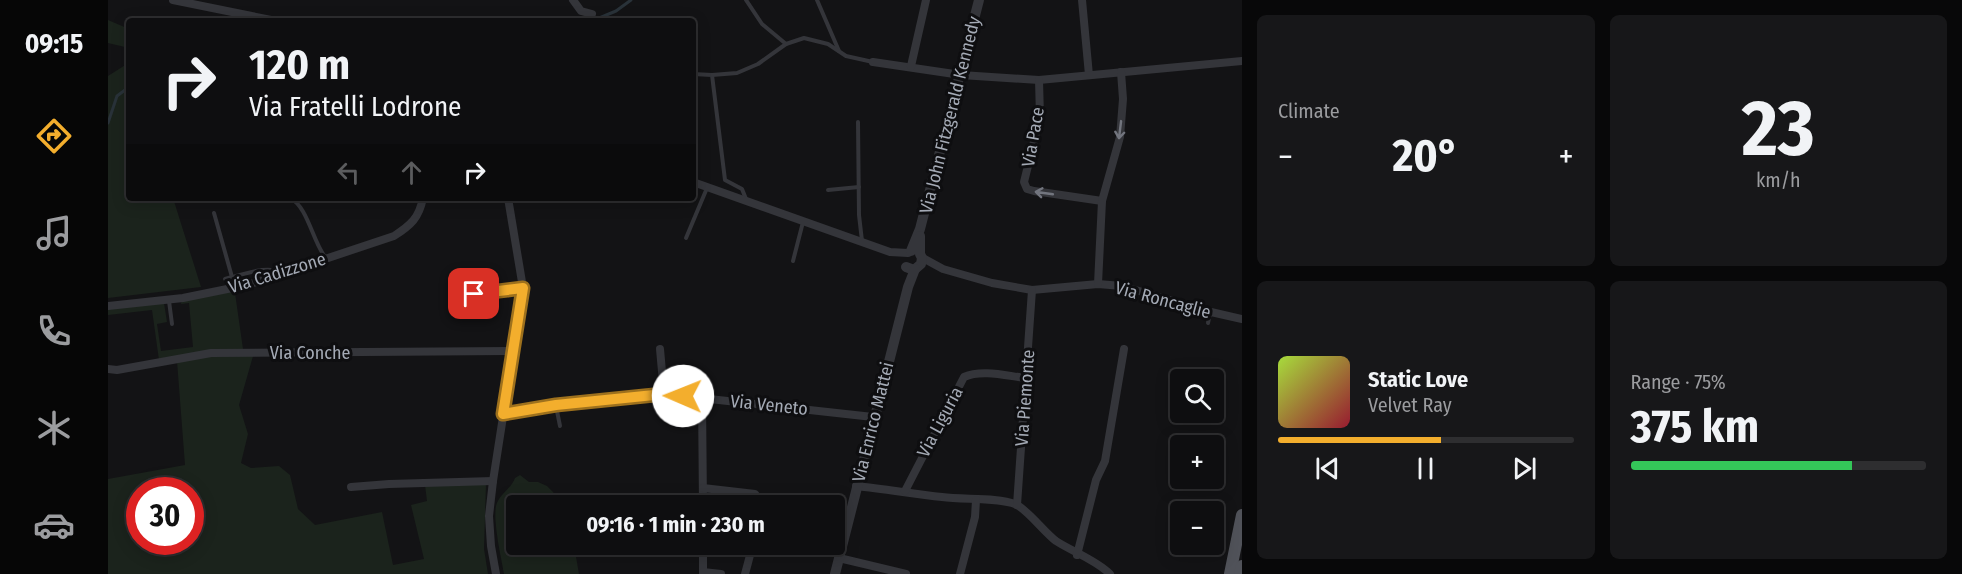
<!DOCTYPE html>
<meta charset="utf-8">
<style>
body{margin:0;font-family:"Fira Sans Condensed",sans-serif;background:#171719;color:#f1f3f6;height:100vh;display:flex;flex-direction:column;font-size:22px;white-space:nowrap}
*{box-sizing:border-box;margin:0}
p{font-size:20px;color:#9b9c9f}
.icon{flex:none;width:33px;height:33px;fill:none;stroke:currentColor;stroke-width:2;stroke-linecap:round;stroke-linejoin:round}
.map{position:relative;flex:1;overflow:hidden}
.side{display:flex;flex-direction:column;gap:15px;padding:15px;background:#080809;width:720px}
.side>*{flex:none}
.hud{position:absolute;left:18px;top:18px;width:570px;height:183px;border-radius:6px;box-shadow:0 3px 15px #0003,0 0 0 2px #2e2e30;background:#0e0e10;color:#f1f3f6;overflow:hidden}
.tools{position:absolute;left:1062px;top:369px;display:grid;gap:12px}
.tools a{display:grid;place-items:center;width:54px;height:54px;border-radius:6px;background:#0e0e10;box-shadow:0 3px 15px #0003,0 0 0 2px #2e2e30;font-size:30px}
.speed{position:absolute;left:18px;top:477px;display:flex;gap:12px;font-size:30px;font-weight:700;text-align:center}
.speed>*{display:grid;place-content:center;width:78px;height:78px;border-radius:50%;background:#0e0e10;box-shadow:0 3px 15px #0003,0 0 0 2px #2e2e30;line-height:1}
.speed .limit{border:9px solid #d22;background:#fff;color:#111}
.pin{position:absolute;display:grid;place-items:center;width:51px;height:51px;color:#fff;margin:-26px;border-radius:12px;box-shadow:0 3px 9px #0006}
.me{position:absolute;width:66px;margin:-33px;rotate:271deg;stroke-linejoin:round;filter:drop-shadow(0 0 4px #0008)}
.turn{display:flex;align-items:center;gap:21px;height:126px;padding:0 24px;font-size:27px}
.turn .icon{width:78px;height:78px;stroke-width:2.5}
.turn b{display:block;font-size:42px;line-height:51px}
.lanes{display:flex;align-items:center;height:57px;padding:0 24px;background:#0003;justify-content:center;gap:30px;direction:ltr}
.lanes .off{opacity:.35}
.big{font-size:45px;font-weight:700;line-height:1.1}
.side .card{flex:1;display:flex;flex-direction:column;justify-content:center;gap:9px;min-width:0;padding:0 21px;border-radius:9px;background:#171719}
.side .dial{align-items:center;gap:0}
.dial b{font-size:78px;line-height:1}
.song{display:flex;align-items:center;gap:18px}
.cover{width:72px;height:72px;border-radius:9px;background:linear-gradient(135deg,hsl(80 70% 55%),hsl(350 70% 35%))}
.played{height:6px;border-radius:3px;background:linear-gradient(90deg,#f3ae2d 55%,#2e2e30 55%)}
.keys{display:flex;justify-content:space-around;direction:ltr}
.heat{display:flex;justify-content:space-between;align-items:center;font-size:33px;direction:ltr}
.charge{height:9px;border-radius:4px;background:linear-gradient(90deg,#34c759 75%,#2e2e30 0)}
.side .tiles{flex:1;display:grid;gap:15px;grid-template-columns:repeat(2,1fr)}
.trip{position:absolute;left:398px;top:495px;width:339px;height:60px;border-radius:6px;background:#0e0e10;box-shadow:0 3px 15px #0003,0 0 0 2px #2e2e30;font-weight:700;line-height:60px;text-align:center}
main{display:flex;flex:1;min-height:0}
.menu{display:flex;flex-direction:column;width:108px;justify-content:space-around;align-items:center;background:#060606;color:#9b9c9f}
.menu .icon{width:42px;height:42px}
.menu .on{color:#f3ae2d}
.menu b{font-size:27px;color:#f1f3f6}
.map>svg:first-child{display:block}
.green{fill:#1b231c;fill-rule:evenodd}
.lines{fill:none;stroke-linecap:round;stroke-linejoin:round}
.stream{stroke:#293239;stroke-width:3}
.service{stroke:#34353a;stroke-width:4}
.minor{stroke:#34353a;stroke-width:8}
.tertiary{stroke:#34353a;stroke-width:10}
.primary{stroke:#505259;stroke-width:12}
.oneway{stroke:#72757e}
.route-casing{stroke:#9e711d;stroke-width:15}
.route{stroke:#f3ae2d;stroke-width:10}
.labels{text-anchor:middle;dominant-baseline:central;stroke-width:6;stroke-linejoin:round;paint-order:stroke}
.street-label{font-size:18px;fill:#a4aab5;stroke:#0e0e10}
</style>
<main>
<nav class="menu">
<b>09:15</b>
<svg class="icon on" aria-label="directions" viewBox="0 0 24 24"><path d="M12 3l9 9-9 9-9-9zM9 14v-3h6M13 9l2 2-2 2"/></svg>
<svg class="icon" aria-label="music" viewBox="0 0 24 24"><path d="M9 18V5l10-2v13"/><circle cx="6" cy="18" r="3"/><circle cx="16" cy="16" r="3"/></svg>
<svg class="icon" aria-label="phone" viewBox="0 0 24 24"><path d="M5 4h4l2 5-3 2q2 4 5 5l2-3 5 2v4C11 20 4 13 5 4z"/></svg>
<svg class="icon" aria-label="climate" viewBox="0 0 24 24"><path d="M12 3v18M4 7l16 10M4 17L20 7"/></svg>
<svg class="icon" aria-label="car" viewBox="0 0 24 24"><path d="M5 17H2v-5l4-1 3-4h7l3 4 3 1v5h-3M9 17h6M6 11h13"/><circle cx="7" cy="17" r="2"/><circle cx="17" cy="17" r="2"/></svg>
</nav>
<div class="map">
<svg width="1134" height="574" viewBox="0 0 1134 574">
<rect width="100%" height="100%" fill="#131315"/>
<!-- green -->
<g class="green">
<path d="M 0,20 L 21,29 L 21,48 L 0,43 Z"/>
<path d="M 21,61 L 21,198 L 65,198 L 93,287 L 0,298 L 0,76 L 19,64 Z"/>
<path d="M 132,290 L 133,291 L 127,293 L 135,349 L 51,360 L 44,310 L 0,315 L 0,309 L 56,303 L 59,322 L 49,324 L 53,351 L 85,347 L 81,303 L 73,304 L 74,300 Z"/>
<path d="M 107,356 L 145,356 L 131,405 L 140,434 L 133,463 L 143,468 L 171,466 L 182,475 L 190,509 L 207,525 L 274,512 L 285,565 L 316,559 L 303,505 L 319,501 L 317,485 L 378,484 L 376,549 L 380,574 L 0,574 L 0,479 L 77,465 L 69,361 ZM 32,490 L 82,490 L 82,542 L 32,542 Z"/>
<path d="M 412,475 L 421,482 L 430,482 L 439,486 L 445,492 L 453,505 L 408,506 L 408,544 L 466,545 L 471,574 L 396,574 C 393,557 385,522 388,506 C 391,494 403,489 407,478 Z"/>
</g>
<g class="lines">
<!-- stream -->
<g class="stream">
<path d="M 72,21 L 78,21"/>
<path d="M 484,21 L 508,11 L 523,0"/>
<path d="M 0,123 L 9,96 L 21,87"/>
</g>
<!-- service -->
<g class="service">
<path d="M 638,0 L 654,24 L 678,44"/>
<path d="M 709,0 L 731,51"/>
<path d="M 585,74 L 604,75 L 617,180 L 634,189 L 638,199"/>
<path d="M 604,75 L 629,73 L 650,64 L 678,44 L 696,38 L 720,44 L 738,56 L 765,62"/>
<path d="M 750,122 L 751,215 L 754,241"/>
<path d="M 720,190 L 751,187"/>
<path d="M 182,198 C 200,207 204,240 217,257"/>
<path d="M 106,213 L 124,277 C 141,273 157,266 174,272"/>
<path d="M 578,238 L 599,188"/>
<path d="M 685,261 L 695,222"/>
<path d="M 117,279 L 124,277"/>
<path d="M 61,301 L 64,324"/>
<path d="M 1100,323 L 1102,313"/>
<path d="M 448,406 L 452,426"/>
</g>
<!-- minor -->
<g class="minor">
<path d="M 65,0 L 168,21"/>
<path d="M 465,0 L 473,11 L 484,14"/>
<path d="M 974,0 L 981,75"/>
<path d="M 765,62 L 853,75 L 931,80 L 1134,61"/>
<path d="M 803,66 L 818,0"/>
<path d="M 931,80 L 932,117 L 916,182 L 919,189 L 926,191 L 994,201"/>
<path d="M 585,182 L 782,252 L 800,253"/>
<path d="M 813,257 L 835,269 L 884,283 L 924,290 L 990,284 L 1014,286 L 1103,312 L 1134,319"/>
<path d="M 990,284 L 994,201 L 1012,137 L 1015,99 L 1013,72"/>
<path d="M 366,294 L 415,288"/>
<path d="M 0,306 L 75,298 L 139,285 L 286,236 C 303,225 311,218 315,198"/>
<path d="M 552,349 L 556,394"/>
<path d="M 0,369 L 9,370 L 103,353 L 406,351"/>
<path d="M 594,398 L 595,506"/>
<path d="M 395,414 L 448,405 L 556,394 L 765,417"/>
<path d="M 748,486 C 777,489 806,494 834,497 C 855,500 889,497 907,504 C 919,509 936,532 948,541 C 965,552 988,560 1002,574"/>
<path d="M 243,487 L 281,484 L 385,481"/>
<path d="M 595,488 L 647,494 L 652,500 L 654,506"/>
<path d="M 797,491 L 856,377 C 874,369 899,376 918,378"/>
<path d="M 909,505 L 924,290"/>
<path d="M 595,544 L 595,574"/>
<path d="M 969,555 L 988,480 L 997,461 L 1016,349"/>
<path d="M 731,558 L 798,574"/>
<path d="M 595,572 L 613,574"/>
<path d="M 388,574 L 383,546 L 381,516 L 385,481 L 415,288 L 400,198"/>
<path d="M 637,574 L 645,544"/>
<path d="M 852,574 L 867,517 L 868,500"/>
</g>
<!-- tertiary -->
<g class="tertiary">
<path d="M 803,251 L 812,229 L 871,0"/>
<path d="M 798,267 L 806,270 L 813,264 L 814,258 L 812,254 L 812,236"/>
<path d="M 727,574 L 800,287 L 807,269"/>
</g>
<!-- primary -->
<g class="primary">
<path d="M 1122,574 L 1134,515"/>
<path d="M 1132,574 L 1134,566"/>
</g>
</g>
<!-- one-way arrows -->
<defs><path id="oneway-shaft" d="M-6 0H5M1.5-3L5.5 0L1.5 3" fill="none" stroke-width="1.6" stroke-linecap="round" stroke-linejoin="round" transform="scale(1.5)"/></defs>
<g class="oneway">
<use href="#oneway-shaft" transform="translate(1012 130) rotate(97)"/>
<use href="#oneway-shaft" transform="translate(936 193) rotate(-172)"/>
</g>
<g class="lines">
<defs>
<path id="route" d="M 366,294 L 415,288 L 395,414 L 448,405 L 556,394 L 575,396"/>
</defs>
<!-- route casing -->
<use href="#route" class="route-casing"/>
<!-- route -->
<use href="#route" class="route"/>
</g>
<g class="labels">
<!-- street labels -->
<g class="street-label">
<text transform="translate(842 115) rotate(-76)">Via John Fitzgerald Kennedy</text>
<text transform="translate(925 137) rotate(-80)">Via Pace</text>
<text transform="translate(169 273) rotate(-17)">Via Cadizzone</text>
<text transform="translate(1055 300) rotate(15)">Via Roncaglie</text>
<text x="202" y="353">Via Conche</text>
<text transform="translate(917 398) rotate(-86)">Via Piemonte</text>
<text transform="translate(661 405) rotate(6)">Via Veneto</text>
<text transform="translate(765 422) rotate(-76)">Via Enrico Mattei</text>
<text transform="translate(832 422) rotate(-62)">Via Liguria</text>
</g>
</g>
</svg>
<div class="tools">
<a><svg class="icon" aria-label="search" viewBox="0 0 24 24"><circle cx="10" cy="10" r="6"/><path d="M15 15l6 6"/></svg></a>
<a>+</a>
<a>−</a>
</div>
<div class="speed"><div class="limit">30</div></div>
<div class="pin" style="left:366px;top:294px;background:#d93025"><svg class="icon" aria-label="arrive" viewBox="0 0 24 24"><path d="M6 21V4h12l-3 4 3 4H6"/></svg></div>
<svg class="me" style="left:575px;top:396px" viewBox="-20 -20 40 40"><circle r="19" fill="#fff"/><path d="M0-13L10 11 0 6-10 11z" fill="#f3ae2d"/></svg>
<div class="trip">09:16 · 1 min · 230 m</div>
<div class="hud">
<div class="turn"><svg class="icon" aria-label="right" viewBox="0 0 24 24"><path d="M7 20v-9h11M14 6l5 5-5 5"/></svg><div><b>120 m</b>Via Fratelli Lodrone</div></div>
<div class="lanes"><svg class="icon off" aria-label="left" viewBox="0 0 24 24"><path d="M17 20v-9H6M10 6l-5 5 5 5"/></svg><svg class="icon off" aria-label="ahead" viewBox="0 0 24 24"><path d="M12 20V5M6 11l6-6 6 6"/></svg><svg class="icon" aria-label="right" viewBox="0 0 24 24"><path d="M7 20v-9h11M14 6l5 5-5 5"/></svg></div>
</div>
</div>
<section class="side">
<div class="tiles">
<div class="card"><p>Climate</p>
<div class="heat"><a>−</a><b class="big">20°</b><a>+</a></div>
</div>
<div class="card dial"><b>23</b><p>km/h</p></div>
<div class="card">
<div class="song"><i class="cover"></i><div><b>Static Love</b><p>Velvet Ray</p></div></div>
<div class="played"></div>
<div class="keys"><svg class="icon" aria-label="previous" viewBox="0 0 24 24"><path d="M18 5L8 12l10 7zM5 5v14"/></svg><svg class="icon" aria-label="pause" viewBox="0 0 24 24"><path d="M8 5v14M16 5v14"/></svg><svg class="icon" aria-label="next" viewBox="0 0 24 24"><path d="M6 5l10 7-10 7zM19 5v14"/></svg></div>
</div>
<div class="card"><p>Range · 75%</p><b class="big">375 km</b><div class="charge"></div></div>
</div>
</section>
</main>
